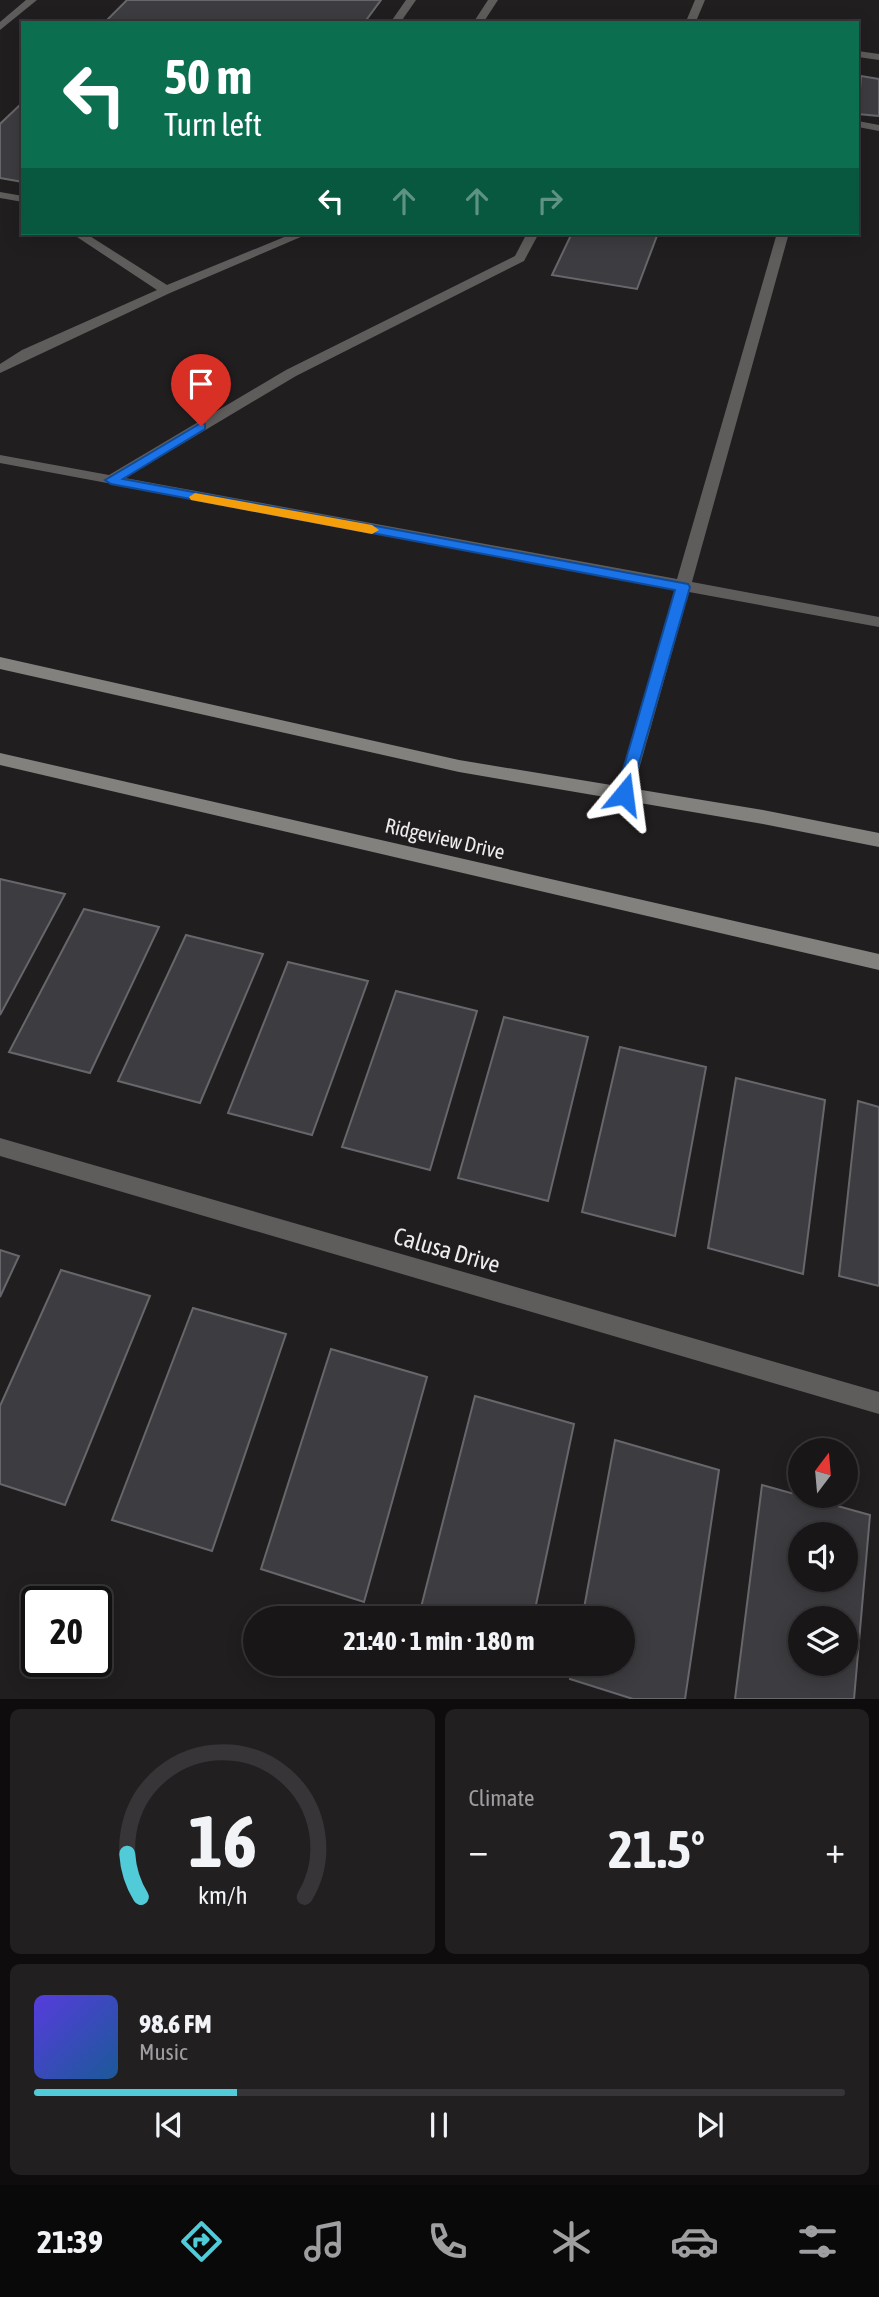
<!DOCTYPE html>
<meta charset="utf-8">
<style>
body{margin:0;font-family:"Asap Condensed",sans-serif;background:#221f21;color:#f1f3f6;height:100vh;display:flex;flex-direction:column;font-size:26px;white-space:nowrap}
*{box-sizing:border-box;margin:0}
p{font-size:23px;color:#9f9fa2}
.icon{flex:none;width:38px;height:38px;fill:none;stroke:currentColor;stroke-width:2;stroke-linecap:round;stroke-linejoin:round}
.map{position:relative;height:1699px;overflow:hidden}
.drawer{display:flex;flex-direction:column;gap:10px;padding:10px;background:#0e0c0d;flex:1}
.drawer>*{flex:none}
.top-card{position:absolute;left:21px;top:21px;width:838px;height:214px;border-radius:0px;box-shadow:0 4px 18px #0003,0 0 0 2px #373537;background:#0b6e4f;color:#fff;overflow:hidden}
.needle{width:46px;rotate:16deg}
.tools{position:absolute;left:788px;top:1438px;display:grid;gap:14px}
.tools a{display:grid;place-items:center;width:70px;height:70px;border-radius:50%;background:#191618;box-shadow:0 4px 18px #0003,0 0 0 2px #373537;font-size:35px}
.speed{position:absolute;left:21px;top:1586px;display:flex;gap:14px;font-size:35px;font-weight:700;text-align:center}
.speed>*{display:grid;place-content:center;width:91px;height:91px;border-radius:50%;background:#191618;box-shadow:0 4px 18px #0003,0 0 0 2px #373537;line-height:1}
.speed .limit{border:4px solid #111;border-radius:10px;background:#fff;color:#111}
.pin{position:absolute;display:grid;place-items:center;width:60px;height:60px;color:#fff;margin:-72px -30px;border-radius:50% 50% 50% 0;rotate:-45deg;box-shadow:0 0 7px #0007}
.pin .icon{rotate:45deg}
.me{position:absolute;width:77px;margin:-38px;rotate:16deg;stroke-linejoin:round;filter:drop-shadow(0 0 5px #0008)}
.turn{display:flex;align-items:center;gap:24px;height:147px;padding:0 28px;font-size:32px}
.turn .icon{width:91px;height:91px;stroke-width:2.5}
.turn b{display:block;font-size:49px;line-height:60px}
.lanes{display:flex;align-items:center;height:66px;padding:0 28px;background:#0003;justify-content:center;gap:35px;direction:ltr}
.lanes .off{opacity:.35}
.big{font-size:52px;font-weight:700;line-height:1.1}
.drawer .widget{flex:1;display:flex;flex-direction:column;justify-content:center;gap:10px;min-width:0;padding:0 24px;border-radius:10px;background:#221f21}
.drawer .dial{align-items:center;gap:0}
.dial svg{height:182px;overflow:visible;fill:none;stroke:#373537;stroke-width:7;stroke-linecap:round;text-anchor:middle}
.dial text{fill:#f1f3f6;stroke:none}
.song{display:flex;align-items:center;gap:21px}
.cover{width:84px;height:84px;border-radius:10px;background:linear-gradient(135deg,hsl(250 70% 55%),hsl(210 70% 35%))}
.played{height:7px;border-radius:4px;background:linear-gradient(90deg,#52cbd9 25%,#373537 25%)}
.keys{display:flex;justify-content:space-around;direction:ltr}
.heat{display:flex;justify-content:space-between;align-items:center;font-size:38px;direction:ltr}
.drawer .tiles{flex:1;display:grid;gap:10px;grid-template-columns:1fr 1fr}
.widget:last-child{grid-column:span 2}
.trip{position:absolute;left:243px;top:1606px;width:392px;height:70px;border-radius:35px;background:#191618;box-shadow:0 4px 18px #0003,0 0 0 2px #373537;font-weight:700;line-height:70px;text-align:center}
.tabs{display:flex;height:112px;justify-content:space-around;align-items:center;background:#0a090a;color:#9f9fa2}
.tabs .icon{width:49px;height:49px}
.tabs .active{color:#52cbd9}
.tabs b{font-size:32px;color:#f1f3f6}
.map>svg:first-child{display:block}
.building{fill:#3d3d41;stroke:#67676b;stroke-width:2;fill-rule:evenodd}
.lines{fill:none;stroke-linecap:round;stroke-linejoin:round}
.lane{fill:#5f5d5c;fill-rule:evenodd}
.street{fill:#5f5d5c;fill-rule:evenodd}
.secondary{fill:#83817e;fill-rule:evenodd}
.route{fill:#1a73e8;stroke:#114b97;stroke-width:2}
.slow{fill:#f59e0b}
.labels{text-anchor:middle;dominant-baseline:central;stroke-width:6;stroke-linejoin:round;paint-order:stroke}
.street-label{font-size:21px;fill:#eeecee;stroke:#211e20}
.near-street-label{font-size:24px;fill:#eeecee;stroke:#211e20}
</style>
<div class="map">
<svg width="879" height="1699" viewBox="0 0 879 1699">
<rect width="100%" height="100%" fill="#211e20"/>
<!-- building -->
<g class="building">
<path d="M 127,0 L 381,0 L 364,23 L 104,23 Z"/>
<path d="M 861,76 L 879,79 L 879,116 L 858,114 Z"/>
<path d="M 23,102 L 23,182 L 0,178 L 0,124 Z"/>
<path d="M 572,233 L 658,233 L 637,289 L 552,275 Z"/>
<path d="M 0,879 L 65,894 L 0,1015 Z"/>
<path d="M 84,909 L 159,927 L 90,1073 L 9,1052 Z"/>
<path d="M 186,935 L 263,954 L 200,1103 L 118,1081 Z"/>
<path d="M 288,962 L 368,981 L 312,1135 L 228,1113 Z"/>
<path d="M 396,991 L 477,1011 L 430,1170 L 342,1147 Z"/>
<path d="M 504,1017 L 588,1037 L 548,1201 L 458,1178 Z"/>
<path d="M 620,1047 L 706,1067 L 675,1236 L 582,1212 Z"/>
<path d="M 736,1078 L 825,1100 L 803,1274 L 708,1248 Z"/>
<path d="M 858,1101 L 879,1107 L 879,1286 L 839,1276 Z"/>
<path d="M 0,1250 L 19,1256 L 0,1297 Z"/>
<path d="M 61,1270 L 150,1296 L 65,1505 L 0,1484 L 0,1406 Z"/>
<path d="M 193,1308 L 286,1334 L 212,1551 L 112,1520 Z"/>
<path d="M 331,1349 L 427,1377 L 364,1602 L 261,1569 Z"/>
<path d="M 475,1396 L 574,1424 L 533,1619 L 418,1619 Z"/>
<path d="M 615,1440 L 719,1470 L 685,1699 L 633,1699 L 570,1679 L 573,1664 L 623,1664 L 623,1619 L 582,1619 Z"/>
<path d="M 762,1485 L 870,1515 L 854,1699 L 735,1699 ZM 800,1535 L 845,1535 L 845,1580 L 800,1580 ZM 800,1619 L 845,1619 L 845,1664 L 800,1664 Z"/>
</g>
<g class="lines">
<!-- lane -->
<g class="lane">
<path d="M 26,0 L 37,0 L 0,30 L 0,22 Z"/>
<path d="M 406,0 L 416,0 L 400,23 L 390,23 Z"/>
<path d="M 488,0 L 498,0 L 483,23 L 473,23 Z"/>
<path d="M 695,0 L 705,0 L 697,19 L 699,23 L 689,23 L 687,19 Z"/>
<path d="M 858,51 L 879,54 L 879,60 L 858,57 Z"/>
<path d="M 858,121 L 879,125 L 879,131 L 858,127 Z"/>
<path d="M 0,192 L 23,196 L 23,202 L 0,198 Z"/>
<path d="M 71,233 L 85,233 L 167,285 L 294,233 L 310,233 L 170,293 L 0,373 L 0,364 L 22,350 L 157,290 Z"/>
<path d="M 527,233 L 539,233 L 524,261 L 296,376 L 125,478 L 677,579 L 777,233 L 789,233 L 692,582 L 879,617 L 879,627 L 689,592 L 632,794 L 630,799 L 618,799 L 616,794 L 675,589 L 0,463 L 0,455 L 109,475 L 286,370 L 515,256 Z"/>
</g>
<!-- street -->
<path class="street" d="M 0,1138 L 879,1392 L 879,1414 L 0,1156 Z"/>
<!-- secondary -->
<g class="secondary">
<path d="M 0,657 L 459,760 L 763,810 L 879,833 L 879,847 L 763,824 L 459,772 L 0,669 Z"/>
<path d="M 0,753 L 879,954 L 879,970 L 0,765 Z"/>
</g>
</g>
<!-- route -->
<path class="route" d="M 201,423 L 205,424 L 205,429 L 123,479 L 688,584 L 690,587 L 629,798 L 618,798 L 616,794 L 675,590 L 111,484 L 105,480 Z"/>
<!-- slow -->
<path class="slow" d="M 195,493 L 372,525 L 379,530 L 372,534 L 191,500 L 189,497 Z"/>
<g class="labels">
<!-- street labels -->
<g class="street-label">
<text transform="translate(445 838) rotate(13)">Ridgeview Drive</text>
</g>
<!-- near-street labels -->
<g class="near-street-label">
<text transform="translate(447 1250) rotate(16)">Calusa Drive</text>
</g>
</g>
</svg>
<div class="tools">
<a><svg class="needle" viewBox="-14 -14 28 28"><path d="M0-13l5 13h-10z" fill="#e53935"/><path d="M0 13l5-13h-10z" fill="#9f9fa2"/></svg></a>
<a><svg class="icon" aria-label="sound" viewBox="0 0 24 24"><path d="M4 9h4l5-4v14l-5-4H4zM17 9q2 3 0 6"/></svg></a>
<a><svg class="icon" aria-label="layers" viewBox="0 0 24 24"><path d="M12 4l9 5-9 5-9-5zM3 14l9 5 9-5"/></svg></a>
</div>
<div class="speed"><div class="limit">20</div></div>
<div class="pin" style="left:201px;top:426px;background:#d93025"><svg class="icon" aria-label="arrive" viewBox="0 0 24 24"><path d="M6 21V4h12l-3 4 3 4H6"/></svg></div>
<svg class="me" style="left:624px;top:794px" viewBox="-20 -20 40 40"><path d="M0-17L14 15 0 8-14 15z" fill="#1a73e8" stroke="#fff" stroke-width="4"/></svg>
<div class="trip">21:40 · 1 min · 180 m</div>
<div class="top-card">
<div class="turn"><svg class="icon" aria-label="left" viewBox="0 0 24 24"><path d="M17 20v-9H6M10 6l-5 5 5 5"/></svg><div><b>50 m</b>Turn left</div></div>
<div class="lanes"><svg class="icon" aria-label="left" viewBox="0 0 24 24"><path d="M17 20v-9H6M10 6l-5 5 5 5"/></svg><svg class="icon off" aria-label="ahead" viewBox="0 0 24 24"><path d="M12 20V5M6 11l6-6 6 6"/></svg><svg class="icon off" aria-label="ahead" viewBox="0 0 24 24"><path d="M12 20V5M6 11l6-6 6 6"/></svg><svg class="icon off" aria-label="right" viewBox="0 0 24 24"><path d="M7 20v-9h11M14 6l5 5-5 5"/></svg></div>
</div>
</div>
<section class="drawer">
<div class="tiles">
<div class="widget dial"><svg viewBox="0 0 100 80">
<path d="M14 69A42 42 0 1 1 86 69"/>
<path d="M14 69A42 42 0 0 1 8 50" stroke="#52cbd9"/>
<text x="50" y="56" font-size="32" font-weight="700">16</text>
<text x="50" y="72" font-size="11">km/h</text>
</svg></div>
<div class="widget"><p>Climate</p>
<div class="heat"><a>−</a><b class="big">21.5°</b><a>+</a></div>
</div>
<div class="widget">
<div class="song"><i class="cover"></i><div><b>98.6 FM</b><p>Music</p></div></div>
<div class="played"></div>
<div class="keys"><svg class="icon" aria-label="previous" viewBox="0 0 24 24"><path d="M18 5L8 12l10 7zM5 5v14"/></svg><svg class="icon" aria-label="pause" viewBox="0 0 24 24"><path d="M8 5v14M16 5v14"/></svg><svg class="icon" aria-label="next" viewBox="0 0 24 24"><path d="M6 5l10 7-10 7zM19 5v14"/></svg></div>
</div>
</div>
</section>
<nav class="tabs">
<b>21:39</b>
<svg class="icon active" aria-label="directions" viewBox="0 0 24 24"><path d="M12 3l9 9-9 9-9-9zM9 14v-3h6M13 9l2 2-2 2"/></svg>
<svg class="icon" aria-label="music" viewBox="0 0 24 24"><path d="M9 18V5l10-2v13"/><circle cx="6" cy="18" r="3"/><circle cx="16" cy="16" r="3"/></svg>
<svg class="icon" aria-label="phone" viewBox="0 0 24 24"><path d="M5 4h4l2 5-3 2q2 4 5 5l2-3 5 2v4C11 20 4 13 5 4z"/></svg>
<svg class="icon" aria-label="climate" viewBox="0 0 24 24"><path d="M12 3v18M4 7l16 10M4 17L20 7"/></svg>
<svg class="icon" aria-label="car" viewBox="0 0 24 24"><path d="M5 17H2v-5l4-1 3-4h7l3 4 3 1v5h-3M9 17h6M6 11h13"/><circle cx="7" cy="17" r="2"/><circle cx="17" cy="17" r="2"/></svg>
<svg class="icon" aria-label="filters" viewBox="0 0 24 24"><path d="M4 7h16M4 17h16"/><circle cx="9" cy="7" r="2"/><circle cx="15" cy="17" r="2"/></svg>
</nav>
